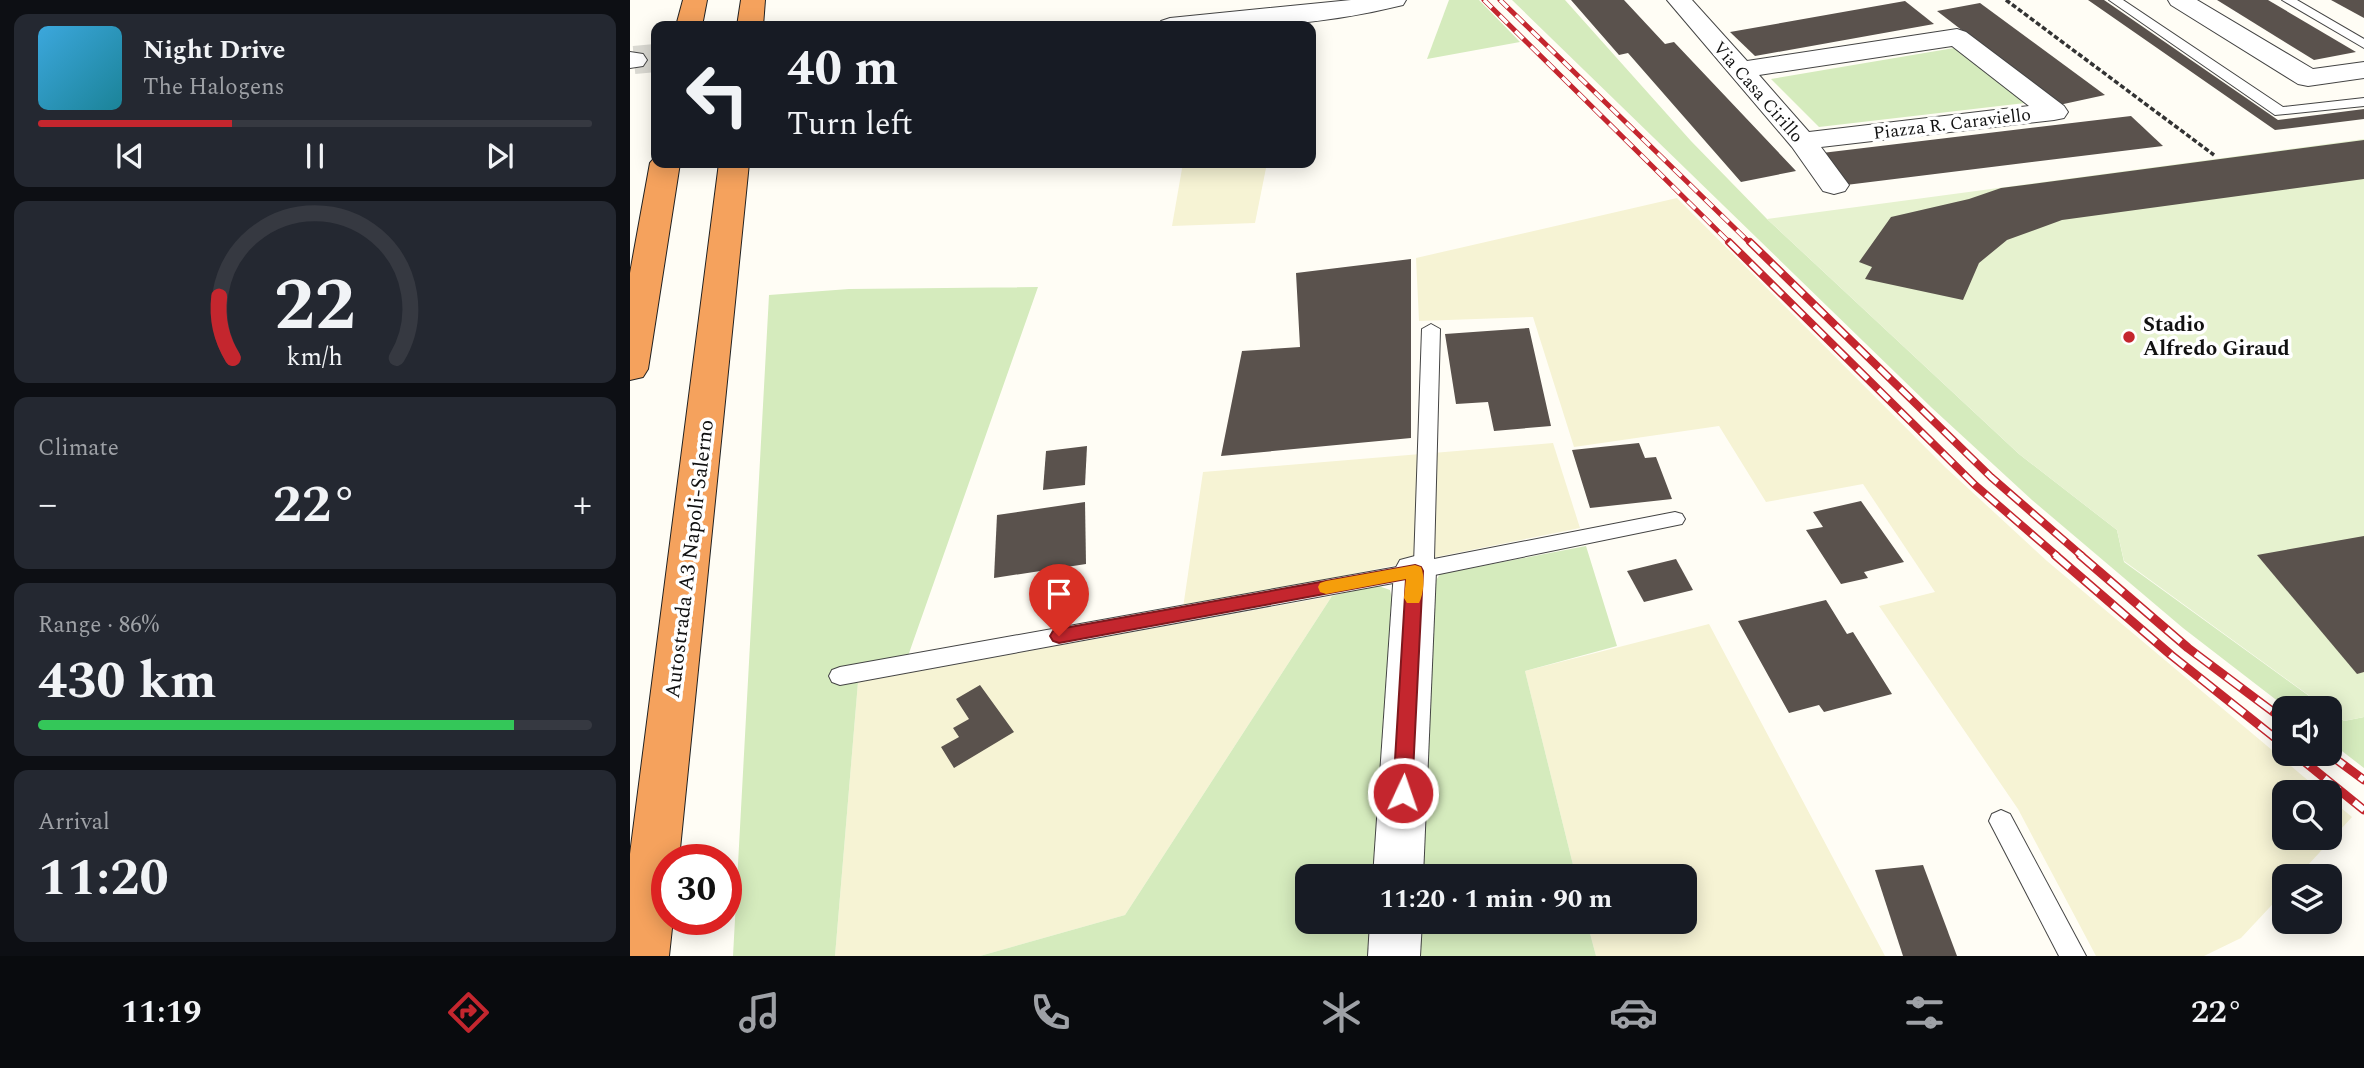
<!DOCTYPE html>
<meta charset="utf-8">
<style>
body{margin:0;font-family:Spectral,serif;background:#242831;color:#f1f3f6;height:100vh;display:flex;flex-direction:column;font-size:26px;white-space:nowrap}
*{box-sizing:border-box;margin:0}
p{font-size:23px;color:#9ea1a6}
.icon{flex:none;width:38px;height:38px;fill:none;stroke:currentColor;stroke-width:2;stroke-linecap:round;stroke-linejoin:round}
.map{position:relative;flex:1;overflow:hidden}
.side{display:flex;flex-direction:column;gap:14px;padding:14px;background:#0d0f14;width:630px}
.side>*{flex:none}
.banner{position:absolute;left:21px;top:21px;width:665px;height:147px;border-radius:14px;box-shadow:0 4px 18px #0003;background:#171b24;color:#f1f3f6;overflow:hidden}
.fabs{position:absolute;left:1642px;top:696px;display:grid;gap:14px}
.fabs a{display:grid;place-items:center;width:70px;height:70px;border-radius:14px;background:#171b24;box-shadow:0 4px 18px #0003;font-size:35px}
.speed{position:absolute;left:21px;top:844px;display:flex;gap:14px;font-size:35px;font-weight:700;text-align:center}
.speed>*{display:grid;place-content:center;width:91px;height:91px;border-radius:50%;background:#171b24;box-shadow:0 4px 18px #0003;line-height:1}
.speed .limit{border:10px solid #d22;background:#fff;color:#111}
.pin{position:absolute;display:grid;place-items:center;width:60px;height:60px;color:#fff;margin:-72px -30px;border-radius:50% 50% 50% 0;rotate:-45deg;box-shadow:0 0 7px #0007}
.pin .icon{rotate:45deg}
.me{position:absolute;width:77px;margin:-38px;rotate:3deg;stroke-linejoin:round;filter:drop-shadow(0 0 5px #0008)}
.turn{display:flex;align-items:center;gap:24px;height:147px;padding:0 21px;font-size:32px}
.turn .icon{width:91px;height:91px;stroke-width:2.5}
.turn b{display:block;font-size:49px;line-height:60px}
.big{font-size:52px;font-weight:700;line-height:1.1}
.side .card{flex:1;display:flex;flex-direction:column;justify-content:center;gap:10px;min-width:0;padding:0 24px;border-radius:14px;background:#242831}
.side .dial{align-items:center;gap:0}
.dial svg{height:182px;overflow:visible;fill:none;stroke:#363941;stroke-width:7;stroke-linecap:round;text-anchor:middle}
.dial text{fill:#f1f3f6;stroke:none}
.song{display:flex;align-items:center;gap:21px}
.cover{width:84px;height:84px;border-radius:10px;background:linear-gradient(135deg,hsl(200 70% 55%),hsl(190 70% 35%))}
.played{height:7px;border-radius:4px;background:linear-gradient(90deg,#c4262e 35%,#363941 35%)}
.keys{display:flex;justify-content:space-around;direction:ltr}
.heat{display:flex;justify-content:space-between;align-items:center;font-size:38px;direction:ltr}
.charge{height:10px;border-radius:5px;background:linear-gradient(90deg,#34c759 86%,#363941 0)}
.trip{position:absolute;left:665px;top:864px;width:402px;height:70px;border-radius:14px;background:#171b24;box-shadow:0 4px 18px #0003;font-weight:700;line-height:70px;text-align:center}
.menu{display:flex;height:112px;justify-content:space-around;align-items:center;background:#090b0e;color:#9ea1a6}
.menu .icon{width:49px;height:49px}
.menu .active{color:#c4262e}
.menu b{font-size:32px;color:#f1f3f6}
main{display:flex;flex:1;min-height:0}
.map>svg:first-child{display:block}
.farmland{fill:#f6f3d4}
.green{fill:#d5ebbd}
.pitch{fill:#e6f2cf}
.building{fill:#5a524d}
.lines{fill:none;stroke-linecap:round;stroke-linejoin:round}
.minor-tunnel{stroke:#dbdad3;stroke-width:28;stroke-dasharray:28 14;stroke-linecap:butt}
.service-casing{stroke:#444;stroke-width:2}
.minor-casing{stroke:#444;stroke-width:2}
.motorway-casing{stroke:#222;stroke-width:2}
.path{stroke:#333;stroke-width:3.5;stroke-dasharray:5 2.5;stroke-linecap:butt}
.service{fill:#fff;fill-rule:evenodd}
.minor{fill:#fff;fill-rule:evenodd}
.motorway{fill:#f5a25d;fill-rule:evenodd}
.rail-far2-casing{stroke:#c4262e;stroke-width:5}
.rail-far1-casing{stroke:#c4262e;stroke-width:8}
.rail-casing{stroke:#c4262e;stroke-width:9}
.rail-far2{stroke:#fff;stroke-width:3.5;stroke-dasharray:11;stroke-linecap:butt}
.rail-far1{stroke:#fff;stroke-width:5;stroke-dasharray:15;stroke-linecap:butt}
.rail{stroke:#fff;stroke-width:6;stroke-dasharray:19;stroke-linecap:butt}
.route{fill:#c4262e;stroke:#7f191e;stroke-width:2}
.slow{fill:#f59e0b}
.poi-dot{fill:#c4262e;stroke:#fff;stroke-width:2.5}
.labels{text-anchor:middle;dominant-baseline:central;stroke-width:7;stroke-linejoin:round;paint-order:stroke}
.far-street-label{font-size:18px;fill:#111;stroke:#fff}
.poi-label{font-size:21px;font-weight:bold;fill:#111;stroke:#fff;text-anchor:start}
.street-label{font-size:21px;fill:#111;stroke:#fff}
</style>
<main>
<section class="side">
<div class="card">
<div class="song"><i class="cover"></i><div><b>Night Drive</b><p>The Halogens</p></div></div>
<div class="played"></div>
<div class="keys"><svg class="icon" aria-label="previous" viewBox="0 0 24 24"><path d="M18 5L8 12l10 7zM5 5v14"/></svg><svg class="icon" aria-label="pause" viewBox="0 0 24 24"><path d="M8 5v14M16 5v14"/></svg><svg class="icon" aria-label="next" viewBox="0 0 24 24"><path d="M6 5l10 7-10 7zM19 5v14"/></svg></div>
</div>
<div class="card dial"><svg viewBox="0 0 100 80">
<path d="M14 69A42 42 0 1 1 86 69"/>
<path d="M14 69A42 42 0 0 1 8 42" stroke="#c4262e"/>
<text x="50" y="56" font-size="32" font-weight="700">22</text>
<text x="50" y="72" font-size="11">km/h</text>
</svg></div>
<div class="card"><p>Climate</p>
<div class="heat"><a>−</a><b class="big">22°</b><a>+</a></div>
</div>
<div class="card"><p>Range · 86%</p><b class="big">430 km</b><div class="charge"></div></div>
<div class="card"><p>Arrival</p><b class="big">11:20</b></div>
</section>
<div class="map">
<svg width="1734" height="956" viewBox="0 0 1734 956">
<rect width="100%" height="100%" fill="#fffdf5"/>
<!-- farmland -->
<g class="farmland">
<path d="M 553,163 L 637,163 L 625,223 L 542,226 Z"/>
<path d="M 1047,198 L 1315,467 L 1417,561 L 1693,793 L 1654,793 L 1654,838 L 1699,838 L 1699,798 L 1722,817 L 1667,877 L 1654,877 L 1654,892 L 1611,938 L 1574,956 L 1466,956 L 1388,809 L 1249,606 L 1305,592 L 1233,484 L 1136,502 L 1089,426 L 944,447 L 903,317 L 789,321 L 786,258 Z"/>
<path d="M 923,443 L 950,528 L 553,608 L 573,472 Z"/>
<path d="M 702,596 L 495,915 L 350,956 L 205,956 L 228,682 Z"/>
<path d="M 1079,624 L 1255,956 L 966,956 L 957,922 L 1055,922 L 1055,877 L 946,877 L 895,671 Z"/>
</g>
<!-- green -->
<g class="green">
<path d="M 819,0 L 849,0 L 890,42 L 797,59 Z"/>
<path d="M 882,0 L 935,0 L 1061,141 L 1137,219 L 1389,454 L 1487,530 L 1494,562 L 1697,709 L 1658,709 L 1553,628 L 1402,500 L 1302,408 Z"/>
<path d="M 1324,48 L 1395,103 L 1189,127 L 1141,79 Z"/>
<path d="M 408,287 L 278,656 L 228,682 L 205,956 L 103,956 L 139,295 L 219,289 Z"/>
<path d="M 956,546 L 987,646 L 895,671 L 946,877 L 784,877 L 795,598 L 810,574 Z"/>
<path d="M 746,585 L 760,590 L 767,618 L 748,877 L 677,877 L 677,922 L 745,922 L 743,956 L 350,956 L 495,915 L 702,596 Z"/>
<path d="M 1699,710 L 1714,721 L 1734,717 L 1734,768 L 1699,741 Z"/>
<path d="M 782,922 L 957,922 L 966,956 L 781,956 Z"/>
</g>
<!-- pitch -->
<path class="pitch" d="M 1734,139 L 1734,717 L 1714,721 L 1494,561 L 1487,530 L 1389,454 L 1137,219 Z"/>
<!-- building -->
<g class="building">
<path d="M 941,0 L 994,0 L 1035,44 L 1044,42 L 1166,171 L 1111,182 L 998,53 L 989,55 Z"/>
<path d="M 1458,0 L 1474,0 L 1648,120 L 1734,109 L 1734,119 L 1645,130 Z"/>
<path d="M 1587,0 L 1638,0 L 1726,52 L 1684,60 Z"/>
<path d="M 1701,0 L 1734,0 L 1734,18 Z"/>
<path d="M 1275,1 L 1304,24 L 1125,56 L 1100,32 Z"/>
<path d="M 1350,3 L 1475,95 L 1429,105 L 1307,11 Z"/>
<path d="M 1501,116 L 1533,146 L 1216,185 L 1192,153 Z"/>
<path d="M 1734,140 L 1734,179 L 1432,220 L 1377,240 L 1349,263 L 1333,300 L 1235,279 L 1242,267 L 1229,262 L 1261,217 L 1339,199 L 1371,188 Z"/>
<path d="M 781,259 L 781,438 L 591,456 L 612,351 L 670,347 L 666,273 Z"/>
<path d="M 899,328 L 921,426 L 864,431 L 858,402 L 826,404 L 815,334 Z"/>
<path d="M 1009,443 L 1015,458 L 1026,457 L 1042,499 L 960,508 L 942,450 Z"/>
<path d="M 457,446 L 455,485 L 413,490 L 416,451 Z"/>
<path d="M 1231,501 L 1274,562 L 1234,572 L 1238,578 L 1211,584 L 1176,530 L 1193,527 L 1183,512 Z"/>
<path d="M 455,502 L 456,564 L 364,578 L 367,515 Z"/>
<path d="M 1734,536 L 1734,672 L 1727,674 L 1627,555 Z"/>
<path d="M 1046,559 L 1063,590 L 1014,602 L 997,571 Z"/>
<path d="M 1196,600 L 1217,634 L 1223,632 L 1262,694 L 1194,712 L 1189,705 L 1159,713 L 1108,621 Z"/>
<path d="M 350,685 L 384,732 L 324,768 L 311,747 L 329,737 L 323,728 L 339,719 L 326,699 Z"/>
<path d="M 1293,865 L 1327,956 L 1273,956 L 1245,870 Z"/>
</g>
<g class="lines">
<!-- minor-tunnel -->
<path class="minor-tunnel" d="M 4,60 L 26,58"/>
<defs>
<g id="service">
<path d="M 1479,0 L 1493,0 L 1653,107 L 1734,98 L 1734,106 L 1645,115 Z"/>
<path d="M 1652,0 L 1667,0 L 1734,39 L 1734,48 Z"/>
<path d="M 801,324 L 810,329 L 804,559 L 1045,512 L 1052,514 L 1055,519 L 1052,524 L 785,579 L 210,685 L 202,682 L 199,676 L 202,670 L 210,667 L 784,564 L 792,329 Z"/>
<path d="M 1371,810 L 1380,814 L 1456,956 L 1429,956 L 1359,821 L 1362,814 Z"/>
</g>
<g id="minor">
<path d="M 721,0 L 776,0 L 773,5 C 694,25 608,30 527,26 L 531,21 L 540,18 Z"/>
<path d="M 1037,0 L 1062,0 L 1117,61 L 1327,29 L 1336,32 L 1434,106 L 1438,112 L 1434,118 L 1424,120 L 1191,147 L 1219,185 L 1215,191 L 1204,194 L 1193,191 L 1162,147 ZM 1322,46 L 1399,106 L 1179,132 L 1129,75 Z"/>
<path d="M 1538,0 L 1567,0 L 1683,69 L 1734,62 L 1734,78 L 1678,86 L 1668,84 L 1541,5 Z"/>
<path d="M 0,52 L 13,54 L 17,60 L 13,66 L 0,68 Z"/>
<path d="M 785,556 L 800,560 L 806,571 L 793,877 L 743,877 L 764,571 L 770,560 Z"/>
<path d="M 740,922 L 792,922 L 790,956 L 738,956 Z"/>
</g>
<g id="motorway">
<path d="M 53,0 L 77,0 L 72,26 L 46,26 Z"/>
<path d="M 111,0 L 135,0 L 133,26 L 107,26 Z"/>
<path d="M 26,156 L 26,163 L 50,163 L 18,369 L 13,377 L 0,380 L 0,273 L 20,163 Z"/>
<path d="M 89,163 L 119,163 L 49,859 L 37,859 L 37,919 L 43,919 L 39,956 L 0,956 L 0,854 Z"/>
</g>
</defs>
<!-- service casing -->
<use href="#service" class="service-casing"/>
<!-- minor casing -->
<use href="#minor" class="minor-casing"/>
<!-- motorway casing -->
<use href="#motorway" class="motorway-casing"/>
<!-- path -->
<path class="path" d="M 1376,0 L 1584,155"/>
<!-- service -->
<use href="#service" class="service"/>
<!-- minor -->
<use href="#minor" class="minor"/>
<!-- motorway -->
<use href="#motorway" class="motorway"/>
<defs>
<g id="rail-far2">
<path d="M 854,0 L 1101,244"/>
<path d="M 870,0 L 1121,244"/>
</g>
<g id="rail-far1">
<path d="M 1099,242 L 1345,485 L 1427,556"/>
<path d="M 1120,242 L 1361,477 L 1452,556"/>
</g>
<g id="rail">
<path d="M 1425,555 L 1541,655 L 1654,745"/>
<path d="M 1450,555 L 1558,648 L 1654,720"/>
<path d="M 1665,754 L 1734,810"/>
<path d="M 1699,754 L 1734,780"/>
</g>
</defs>
<!-- rail-far2 casing -->
<use href="#rail-far2" class="rail-far2-casing"/>
<!-- rail-far1 casing -->
<use href="#rail-far1" class="rail-far1-casing"/>
<!-- rail casing -->
<use href="#rail" class="rail-casing"/>
<!-- rail-far2 -->
<use href="#rail-far2" class="rail-far2"/>
<!-- rail-far1 -->
<use href="#rail-far1" class="rail-far1"/>
<!-- rail -->
<use href="#rail" class="rail"/>
</g>
<!-- route -->
<path class="route" d="M 785,565 L 791,567 L 793,571 L 782,793 L 780,799 L 773,802 L 766,799 L 763,793 L 776,579 L 429,643 L 423,641 L 420,636 L 423,631 L 429,629 Z"/>
<!-- slow -->
<path class="slow" d="M 785,565 L 791,567 C 795,575 794,594 789,603 L 777,603 L 774,598 L 776,579 L 696,594 L 690,592 L 688,587 L 690,583 L 696,581 Z"/>
<!-- markers -->
<circle class="poi-dot" cx="1499" cy="337" r="7"/>
<g class="labels">
<!-- far-street labels -->
<g class="far-street-label">
<text transform="translate(1128 92) rotate(49)">Via Casa Cirillo</text>
<text transform="translate(1322 124) rotate(-7)">Piazza R. Caraviello</text>
</g>
<!-- poi labels -->
<g class="poi-label">
<text x="1513" y="325">Stadio<tspan x="1513" dy="24">Alfredo Giraud</tspan></text>
</g>
<!-- street labels -->
<g class="street-label">
<text transform="translate(60 559) rotate(-83)">Autostrada A3 Napoli-Salerno</text>
</g>
</g>
</svg>
<div class="fabs">
<a><svg class="icon" aria-label="sound" viewBox="0 0 24 24"><path d="M4 9h4l5-4v14l-5-4H4zM17 9q2 3 0 6"/></svg></a>
<a><svg class="icon" aria-label="search" viewBox="0 0 24 24"><circle cx="10" cy="10" r="6"/><path d="M15 15l6 6"/></svg></a>
<a><svg class="icon" aria-label="layers" viewBox="0 0 24 24"><path d="M12 4l9 5-9 5-9-5zM3 14l9 5 9-5"/></svg></a>
</div>
<div class="speed"><div class="limit">30</div></div>
<div class="pin" style="left:429px;top:636px;background:#d93025"><svg class="icon" aria-label="arrive" viewBox="0 0 24 24"><path d="M6 21V4h12l-3 4 3 4H6"/></svg></div>
<svg class="me" style="left:773px;top:793px" viewBox="-20 -20 40 40"><circle r="17" fill="#c4262e" stroke="#fff" stroke-width="3"/><path d="M0-11L8 9 0 5-8 9z" fill="#fff"/></svg>
<div class="trip">11:20 · 1 min · 90 m</div>
<div class="banner">
<div class="turn"><svg class="icon" aria-label="left" viewBox="0 0 24 24"><path d="M17 20v-9H6M10 6l-5 5 5 5"/></svg><div><b>40 m</b>Turn left</div></div>
</div>
</div>
</main>
<nav class="menu">
<b>11:19</b>
<svg class="icon active" aria-label="directions" viewBox="0 0 24 24"><path d="M12 3l9 9-9 9-9-9zM9 14v-3h6M13 9l2 2-2 2"/></svg>
<svg class="icon" aria-label="music" viewBox="0 0 24 24"><path d="M9 18V5l10-2v13"/><circle cx="6" cy="18" r="3"/><circle cx="16" cy="16" r="3"/></svg>
<svg class="icon" aria-label="phone" viewBox="0 0 24 24"><path d="M5 4h4l2 5-3 2q2 4 5 5l2-3 5 2v4C11 20 4 13 5 4z"/></svg>
<svg class="icon" aria-label="climate" viewBox="0 0 24 24"><path d="M12 3v18M4 7l16 10M4 17L20 7"/></svg>
<svg class="icon" aria-label="car" viewBox="0 0 24 24"><path d="M5 17H2v-5l4-1 3-4h7l3 4 3 1v5h-3M9 17h6M6 11h13"/><circle cx="7" cy="17" r="2"/><circle cx="17" cy="17" r="2"/></svg>
<svg class="icon" aria-label="filters" viewBox="0 0 24 24"><path d="M4 7h16M4 17h16"/><circle cx="9" cy="7" r="2"/><circle cx="15" cy="17" r="2"/></svg>
<b>22°</b>
</nav>
